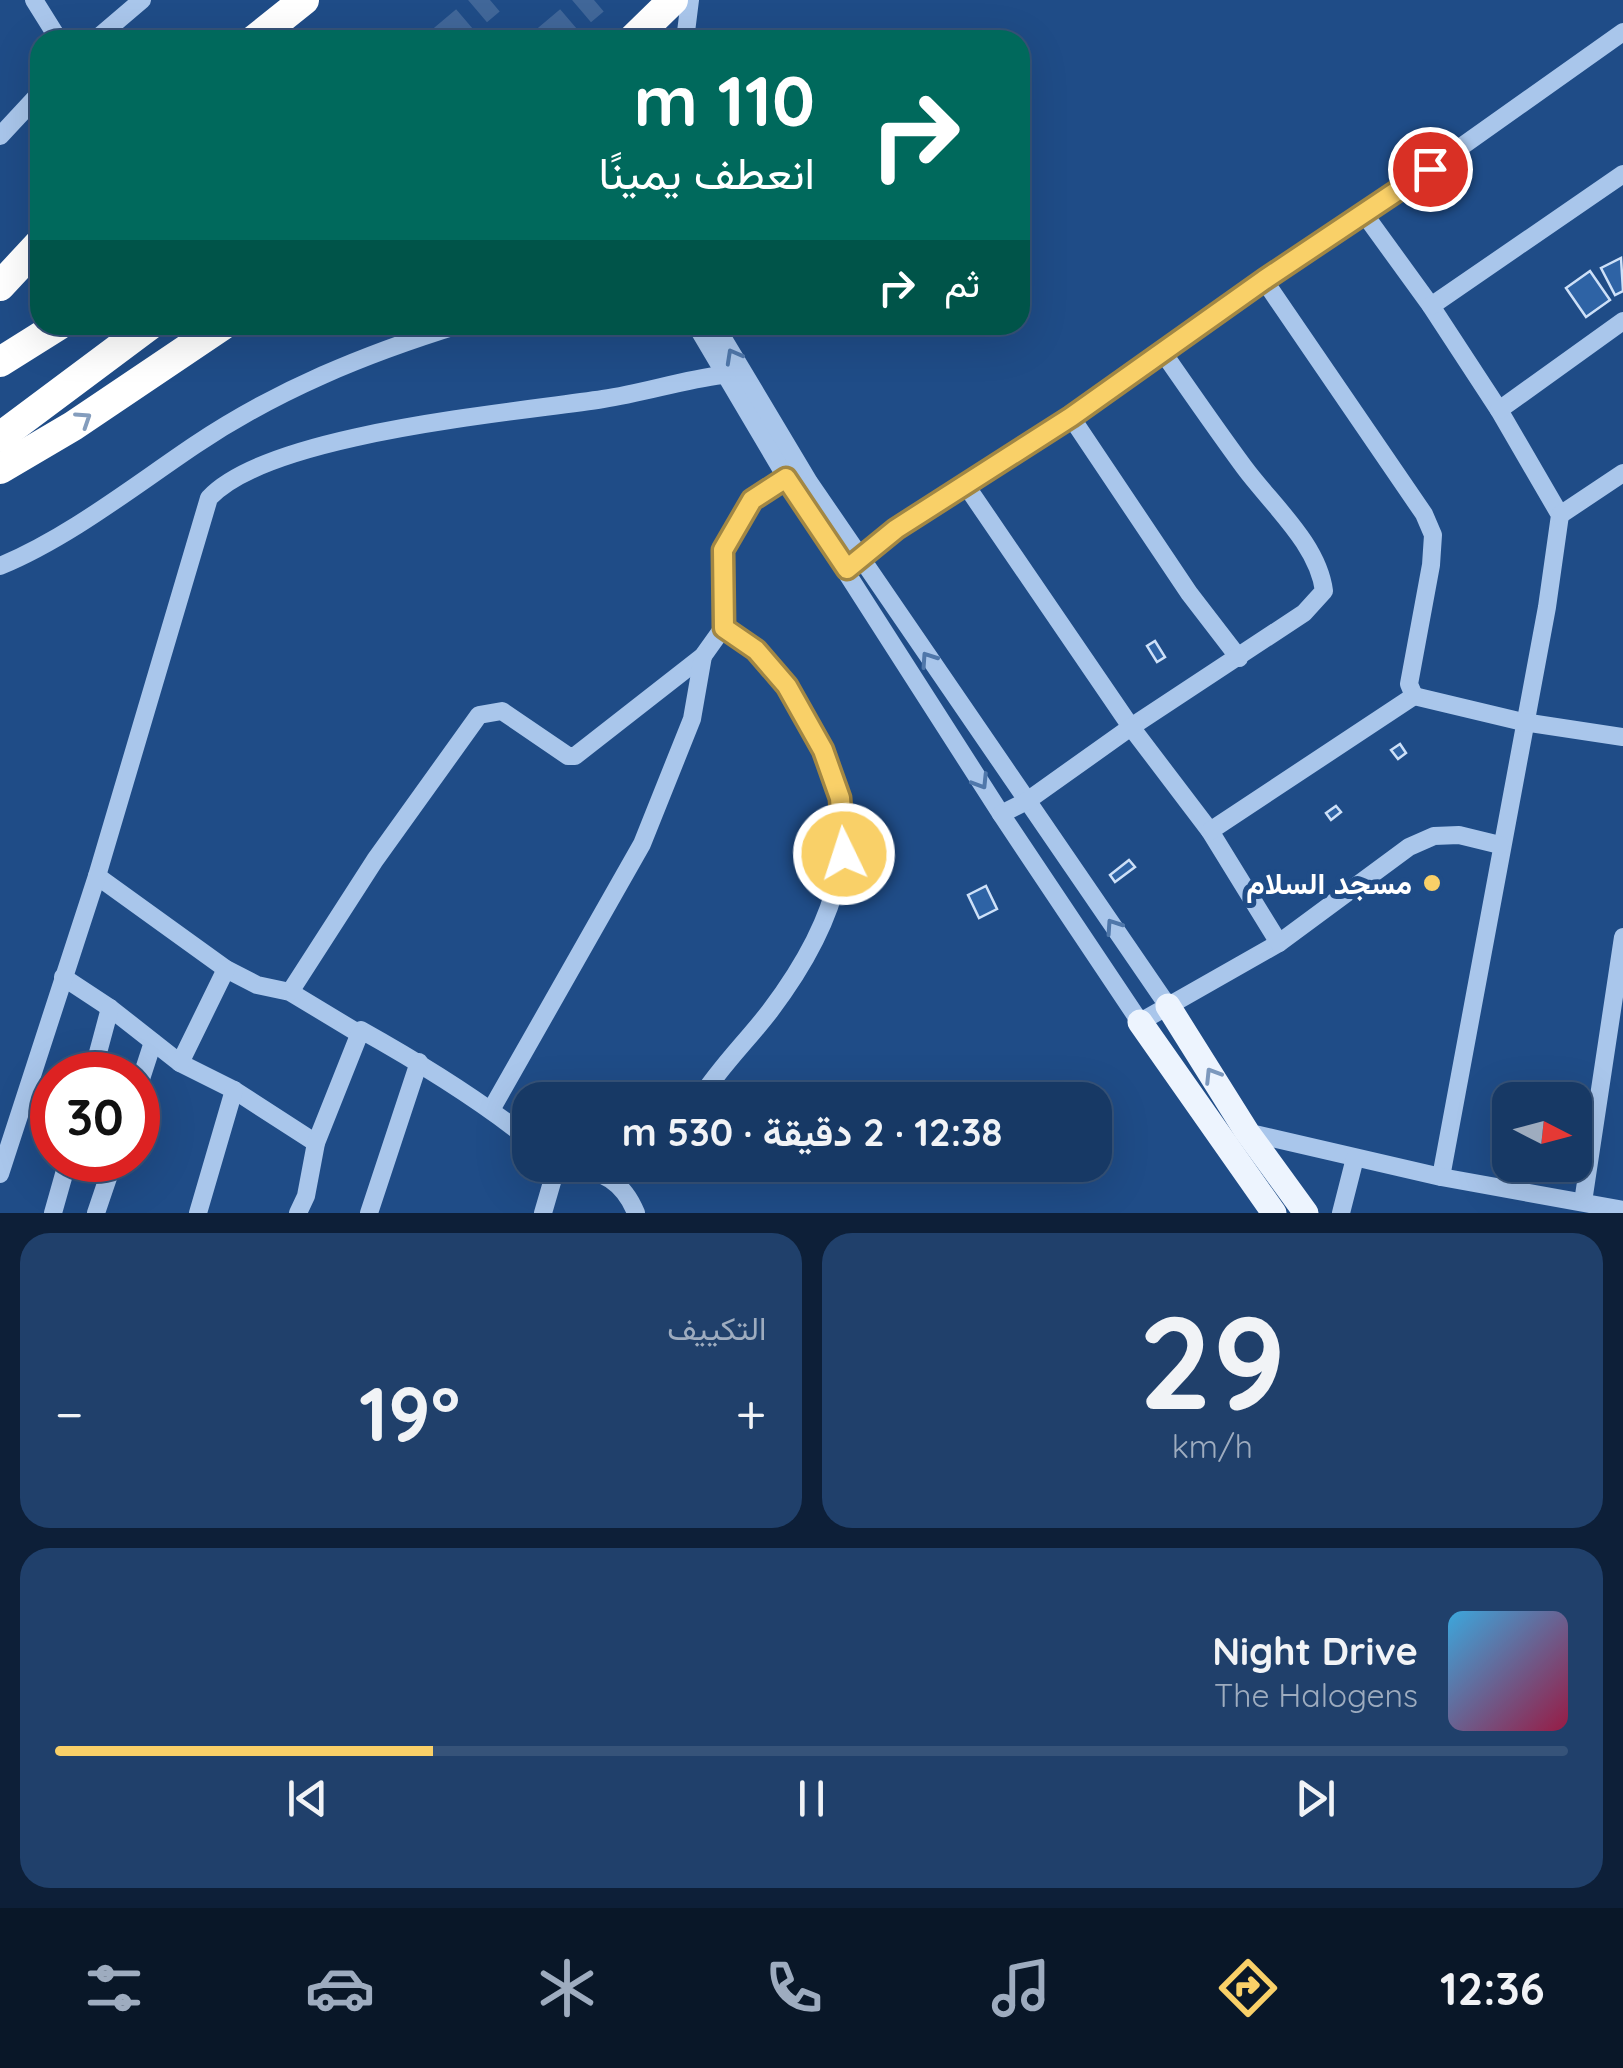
<!DOCTYPE html>
<html lang="ar">
<meta charset="utf-8">
<style>
body{margin:0;font-family:Quicksand,Vazirmatn,sans-serif;background:#20406b;color:#f1f3f6;direction:rtl;height:100vh;display:flex;flex-direction:column;font-size:38px;white-space:nowrap}
*{box-sizing:border-box;margin:0}
p{font-size:32px;color:#9eacbf}
.icon{flex:none;width:55px;height:55px;fill:none;stroke:currentColor;stroke-width:2;stroke-linecap:round;stroke-linejoin:round}
.map{position:relative;height:1213px;overflow:hidden;direction:ltr}
.drawer{display:flex;flex-direction:column;gap:20px;padding:20px;background:#0d1f38;flex:1}
.drawer>*{flex:none}
.top-card{position:absolute;left:30px;top:30px;width:1000px;height:305px;border-radius:30px;box-shadow:0 10px 40px #0002,0 0 0 2px #365379;direction:rtl;background:#00695c;color:#fff;overflow:hidden}
.needle{width:65px;rotate:96deg}
.buttons{position:absolute;left:1492px;top:1082px;display:grid;gap:20px}
.buttons a{display:grid;place-items:center;width:100px;height:100px;border-radius:20px;background:#173965;box-shadow:0 10px 40px #0002,0 0 0 2px #365379;font-size:50px}
.speed{position:absolute;left:30px;top:1052px;display:flex;gap:20px;font-size:50px;font-weight:700;text-align:center}
.speed>*{display:grid;place-content:center;width:130px;height:130px;border-radius:50%;background:#173965;box-shadow:0 10px 40px #0002,0 0 0 2px #365379;line-height:1}
.speed .limit{border:15px solid #d22;background:#fff;color:#111}
.pin{position:absolute;display:grid;place-items:center;width:85px;height:85px;color:#fff;margin:-42px;border:5px solid #fff;border-radius:50%;box-shadow:0 2px 10px #0007}
.me{position:absolute;width:110px;margin:-55px;rotate:356deg;stroke-linejoin:round;filter:drop-shadow(0 0 8px #0008)}
.turn{display:flex;align-items:center;gap:35px;height:210px;padding:0 50px;font-size:45px}
.turn .icon{width:130px;height:130px;stroke-width:2.5}
.turn b{display:block;font-size:70px;line-height:85px}
.then{display:flex;align-items:center;height:95px;padding:0 50px;background:#0003;gap:20px;font-size:38px}
.big{font-size:75px;font-weight:700;line-height:1.1}
.drawer .tile{flex:1;display:flex;flex-direction:column;justify-content:center;gap:15px;min-width:0;padding:0 35px;border-radius:30px;background:#20406b}
.drawer .dial{align-items:center;gap:0}
.dial b{font-size:130px;line-height:1}
.song{display:flex;align-items:center;gap:30px}
.cover{width:120px;height:120px;border-radius:15px;background:linear-gradient(135deg,hsl(200 70% 55%),hsl(340 70% 35%))}
.played{height:10px;border-radius:5px;background:linear-gradient(90deg,#f9d068 25%,#365379 25%)}
.keys{display:flex;justify-content:space-around;direction:ltr}
.heat{display:flex;justify-content:space-between;align-items:center;font-size:55px;direction:ltr}
.drawer .tiles{flex:1;display:grid;gap:20px;grid-template-columns:1fr 1fr}
.tile:last-child{grid-column:span 2}
.trip{position:absolute;left:512px;top:1082px;width:600px;height:100px;border-radius:30px;background:#173965;box-shadow:0 10px 40px #0002,0 0 0 2px #365379;font-weight:700;line-height:100px;text-align:center;direction:rtl}
.tabs{display:flex;height:160px;justify-content:space-around;align-items:center;background:#091728;color:#9eacbf}
.tabs .icon{width:70px;height:70px}
.tabs .on{color:#f9d068}
.tabs b{font-size:45px;color:#f1f3f6}
.map>svg:first-child{display:block}
.building{fill:#2e63a5;stroke:#cde0f8;stroke-width:2.5}
.lines{fill:none;stroke-linecap:round;stroke-linejoin:round}
.highway-tunnel{stroke:#416799;stroke-width:30;stroke-dasharray:30 15;stroke-linecap:butt}
.minor{stroke:#a9c6eb;stroke-width:18}
.major{stroke:#edf4fe;stroke-width:25}
.highway{stroke:#fff;stroke-width:30}
.oneway{stroke:#4f77aa}
.oneway2{stroke:#849dbd}
.oneway3{stroke:#7c98bd}
.route-casing{stroke:#a28744;stroke-width:25}
.route{stroke:#f9d068;stroke-width:18}
.poi-dot{fill:#f9d068;stroke:#1f4c87;stroke-width:4}
.labels{text-anchor:middle;dominant-baseline:central;stroke-width:10;stroke-linejoin:round;paint-order:stroke}
.poi-label{font-size:30px;font-weight:bold;fill:#fff;stroke:#1f4c87;text-anchor:end}
</style>
<div class="map">
<svg width="1623" height="1213" viewBox="0 0 1623 1213">
<rect width="100%" height="100%" fill="#1f4c87"/>
<!-- building -->
<g class="building">
<path d="M 1621,258 L 1623,291 L 1615,295 L 1601,268 Z"/>
<path d="M 1590,271 L 1610,300 L 1586,317 L 1566,288 Z"/>
<path d="M 1155,641 L 1165,657 L 1157,662 L 1147,646 Z"/>
<path d="M 1400,744 L 1406,753 L 1398,759 L 1391,750 Z"/>
<path d="M 1336,806 L 1341,812 L 1331,820 L 1326,813 Z"/>
<path d="M 1129,860 L 1135,867 L 1115,882 L 1110,875 Z"/>
<path d="M 986,886 L 997,909 L 979,918 L 968,895 Z"/>
</g>
<g class="lines">
<!-- highway-tunnel -->
<g class="highway-tunnel">
<path d="M 443,40 L 490,0"/>
<path d="M 547,40 L 594,0"/>
</g>
<!-- minor -->
<g class="minor">
<path d="M 34,0 L 59,40"/>
<path d="M 95,40 L 142,0"/>
<path d="M 685,40 L 690,0"/>
<path d="M 0,136 L 40,93"/>
<path d="M 1365,215 L 1431,306 L 1499,410 L 1560,515 L 1547,607 L 1441,1177"/>
<path d="M 1431,306 L 1623,174"/>
<path d="M 696,325 L 796,494 L 1001,814 L 1140,1022 L 1279,943 L 1409,847 L 1434,836 L 1459,835 L 1500,845"/>
<path d="M 715,325 L 809,482 L 1168,1006"/>
<path d="M 1499,410 L 1623,321"/>
<path d="M 1071,417 L 1189,593 L 1239,658"/>
<path d="M 965,484 L 1131,727 L 1210,831 L 1279,943"/>
<path d="M 1560,515 L 1623,473"/>
<path d="M 0,566 C 68,538 134,486 195,445 C 277,390 365,354 459,325"/>
<path d="M 847,569 L 895,529 L 1071,417 L 1264,280 L 1365,215 L 1623,32"/>
<path d="M 1414,696 L 1523,722 L 1623,737"/>
<path d="M 1001,814 L 1027,801 L 1131,727 L 1304,613 L 1324,591 C 1318,544 1272,505 1244,467 C 1216,429 1189,390 1162,351"/>
<path d="M 1210,831 L 1414,696 L 1409,684 L 1431,565 L 1433,535 L 1424,514 L 1264,280"/>
<path d="M 97,876 L 226,969 L 257,985 L 290,992 L 358,1033"/>
<path d="M 63,977 L 110,1008 L 180,1063 L 234,1090 L 316,1143"/>
<path d="M 290,992 L 375,860 L 479,715 L 502,711 L 568,756 L 575,756 L 703,656 L 723,628 L 723,551 L 752,500 L 801,470"/>
<path d="M 180,1063 L 226,969"/>
<path d="M 92,1075 L 110,1008"/>
<path d="M 138,1088 L 153,1042"/>
<path d="M 699,1100 C 719,1068 747,1041 770,1011 C 837,922 870,833 812,730 C 785,683 768,658 723,628"/>
<path d="M 491,1110 L 642,844 L 692,719 L 703,656"/>
<path d="M 1246,1132 L 1441,1177 L 1623,1210"/>
<path d="M 571,1165 C 603,1172 623,1181 636,1213"/>
<path d="M 0,1174 L 97,876 L 209,498 C 269,433 513,413 603,399 C 644,393 682,380 722,375"/>
<path d="M 612,1178 L 654,1165"/>
<path d="M 1583,1202 L 1623,937"/>
<path d="M 53,1213 L 68,1160"/>
<path d="M 96,1213 L 114,1160"/>
<path d="M 198,1213 L 234,1090"/>
<path d="M 298,1213 L 306,1196 L 316,1143 L 361,1030 C 420,1063 477,1098 530,1140"/>
<path d="M 369,1213 L 419,1062"/>
<path d="M 543,1213 L 557,1165"/>
<path d="M 1341,1213 L 1355,1158"/>
</g>
<!-- major -->
<g class="major">
<path d="M 1168,1006 L 1247,1132 L 1306,1213"/>
<path d="M 1140,1022 L 1274,1213"/>
</g>
<!-- highway -->
<g class="highway">
<path d="M 254,40 L 304,0"/>
<path d="M 632,40 L 673,0"/>
<path d="M 0,286 L 40,243"/>
<path d="M 0,362 L 59,325"/>
<path d="M 0,437 L 150,325"/>
<path d="M 0,469 L 73,426 L 223,325"/>
</g>
</g>
<!-- one-way arrows -->
<defs><path id="oneway-chevron" d="M-2-3.5L2.5 0L-2 3.5" fill="none" stroke-width="1.6" stroke-linecap="round" stroke-linejoin="round" transform="scale(2.5)"/></defs>
<g class="oneway">
<use href="#oneway-chevron" transform="translate(733 356) rotate(-119)"/>
<use href="#oneway-chevron" transform="translate(928 659) rotate(-124)"/>
<use href="#oneway-chevron" transform="translate(981 782) rotate(58)"/>
<use href="#oneway-chevron" transform="translate(1113 926) rotate(-124)"/>
</g>
<use class="oneway2" href="#oneway-chevron" transform="translate(84 419) rotate(-33)"/>
<use class="oneway3" href="#oneway-chevron" transform="translate(1212 1075) rotate(-122)"/>
<g class="lines">
<defs>
<path id="route" d="M 844,854 L 840,798 L 823,750 L 787,686 L 756,650 L 724,628 L 723,550 L 752,500 L 786,478 L 847,569 L 896,529 L 1071,417 L 1264,280 L 1430,169"/>
</defs>
<!-- route casing -->
<use href="#route" class="route-casing"/>
<!-- route -->
<use href="#route" class="route"/>
</g>
<!-- markers -->
<circle class="poi-dot" cx="1432" cy="883" r="10"/>
<g class="labels">
<!-- poi labels -->
<g class="poi-label">
<text x="1412" y="883">مسجد السلام</text>
</g>
</g>
</svg>
<div class="buttons">
<a><svg class="needle" viewBox="-14 -14 28 28"><path d="M0-13l5 13h-10z" fill="#e53935"/><path d="M0 13l5-13h-10z" fill="#9eacbf"/></svg></a>
</div>
<div class="speed"><div class="limit">30</div></div>
<div class="pin" style="left:1430px;top:169px;background:#d93025"><svg class="icon" aria-label="arrive" viewBox="0 0 24 24"><path d="M6 21V4h12l-3 4 3 4H6"/></svg></div>
<svg class="me" style="left:844px;top:854px" viewBox="-20 -20 40 40"><circle r="17" fill="#f9d068" stroke="#fff" stroke-width="3"/><path d="M0-11L8 9 0 5-8 9z" fill="#fff"/></svg>
<div class="trip">12:38 · 2 دقيقة · 530 m</div>
<div class="top-card">
<div class="turn"><svg class="icon" aria-label="right" viewBox="0 0 24 24"><path d="M7 20v-9h11M14 6l5 5-5 5"/></svg><div><b>110 m</b>انعطف يمينًا</div></div>
<div class="then">ثم<svg class="icon" aria-label="right" viewBox="0 0 24 24"><path d="M7 20v-9h11M14 6l5 5-5 5"/></svg></div>
</div>
</div>
<section class="drawer">
<div class="tiles">
<div class="tile dial"><b>29</b><p>km/h</p></div>
<div class="tile"><p>التكييف</p>
<div class="heat"><a>−</a><b class="big">19°</b><a>+</a></div>
</div>
<div class="tile">
<div class="song"><i class="cover"></i><div><b>Night Drive</b><p>The Halogens</p></div></div>
<div class="played"></div>
<div class="keys"><svg class="icon" aria-label="previous" viewBox="0 0 24 24"><path d="M18 5L8 12l10 7zM5 5v14"/></svg><svg class="icon" aria-label="pause" viewBox="0 0 24 24"><path d="M8 5v14M16 5v14"/></svg><svg class="icon" aria-label="next" viewBox="0 0 24 24"><path d="M6 5l10 7-10 7zM19 5v14"/></svg></div>
</div>
</div>
</section>
<nav class="tabs">
<b>12:36</b>
<svg class="icon on" aria-label="directions" viewBox="0 0 24 24"><path d="M12 3l9 9-9 9-9-9zM9 14v-3h6M13 9l2 2-2 2"/></svg>
<svg class="icon" aria-label="music" viewBox="0 0 24 24"><path d="M9 18V5l10-2v13"/><circle cx="6" cy="18" r="3"/><circle cx="16" cy="16" r="3"/></svg>
<svg class="icon" aria-label="phone" viewBox="0 0 24 24"><path d="M5 4h4l2 5-3 2q2 4 5 5l2-3 5 2v4C11 20 4 13 5 4z"/></svg>
<svg class="icon" aria-label="climate" viewBox="0 0 24 24"><path d="M12 3v18M4 7l16 10M4 17L20 7"/></svg>
<svg class="icon" aria-label="car" viewBox="0 0 24 24"><path d="M5 17H2v-5l4-1 3-4h7l3 4 3 1v5h-3M9 17h6M6 11h13"/><circle cx="7" cy="17" r="2"/><circle cx="17" cy="17" r="2"/></svg>
<svg class="icon" aria-label="filters" viewBox="0 0 24 24"><path d="M4 7h16M4 17h16"/><circle cx="9" cy="7" r="2"/><circle cx="15" cy="17" r="2"/></svg>
</nav>
